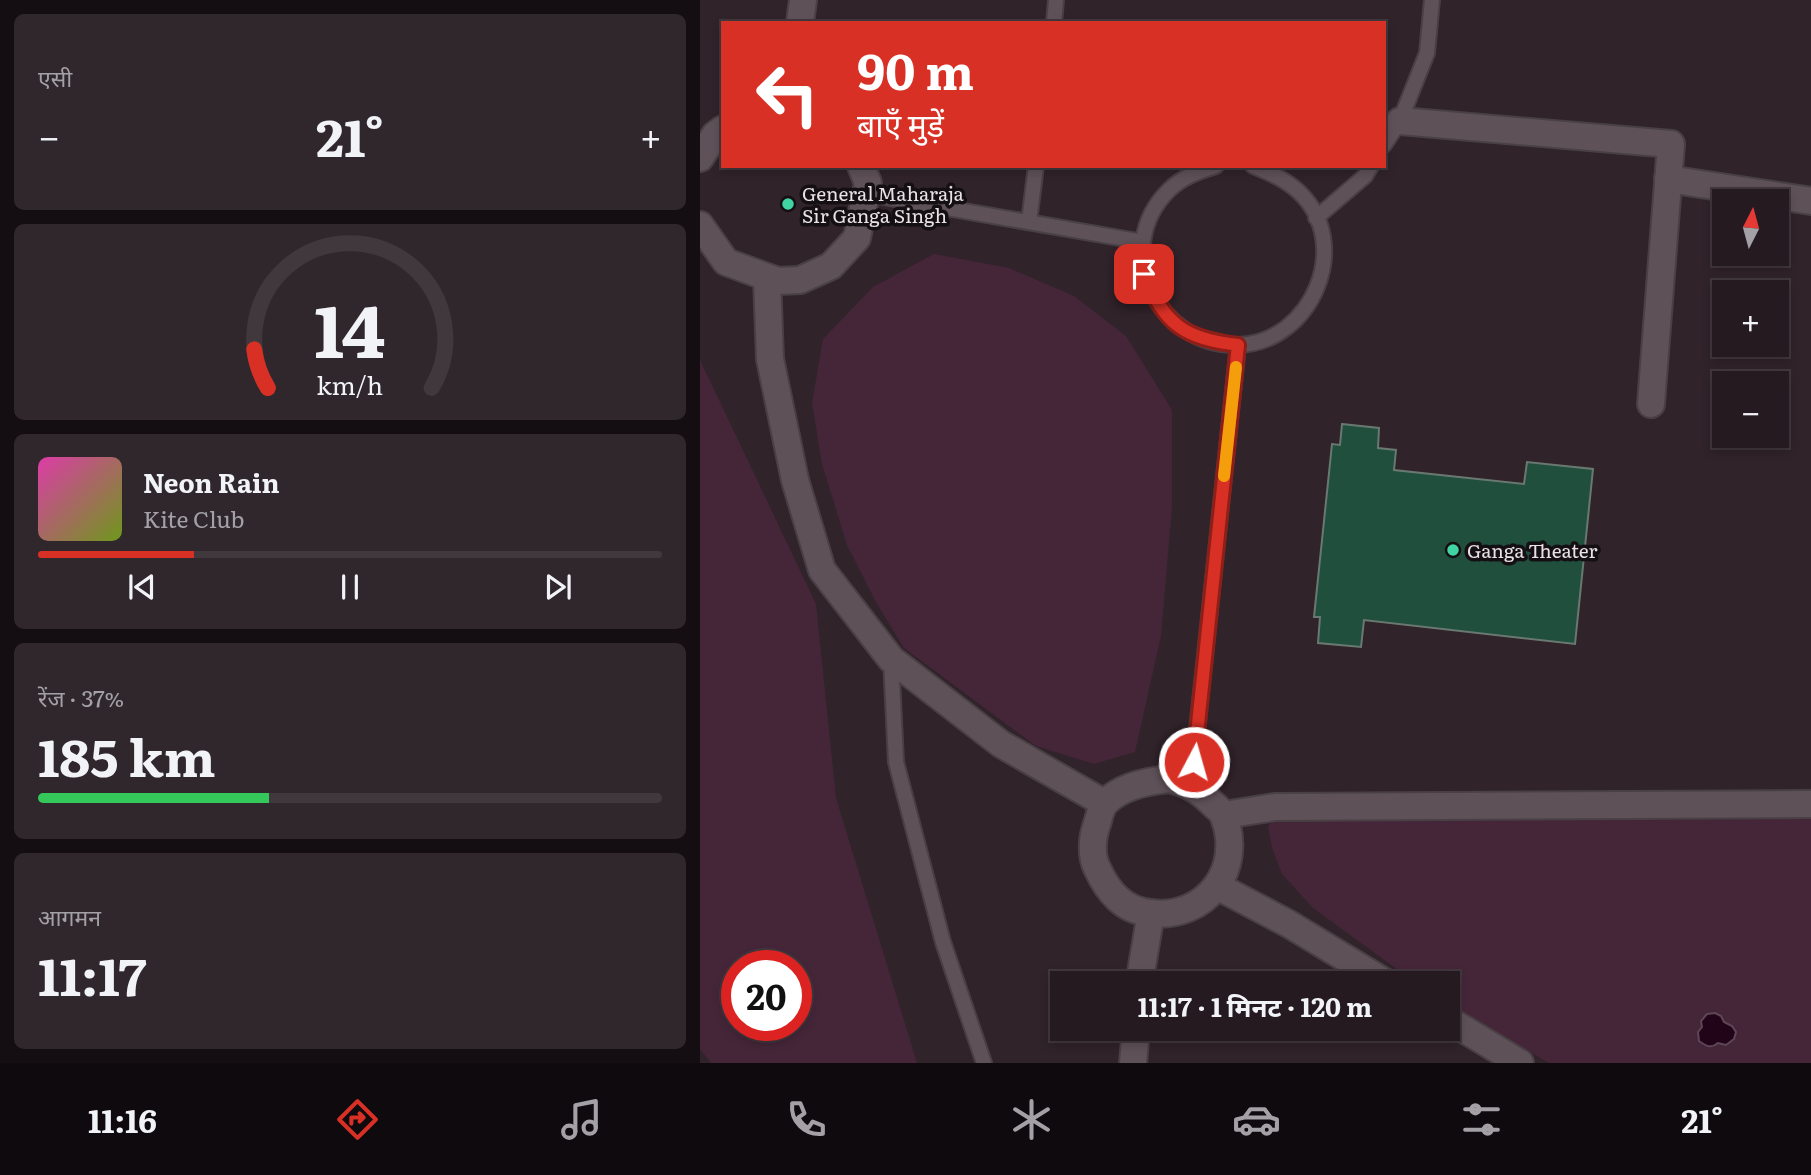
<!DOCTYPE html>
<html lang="hi">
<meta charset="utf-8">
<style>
body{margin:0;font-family:Literata,"Noto Sans Devanagari",serif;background:#30272d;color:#f1f3f6;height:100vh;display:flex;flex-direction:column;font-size:26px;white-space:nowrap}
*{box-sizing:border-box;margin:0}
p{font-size:23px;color:#a3a1a5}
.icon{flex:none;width:38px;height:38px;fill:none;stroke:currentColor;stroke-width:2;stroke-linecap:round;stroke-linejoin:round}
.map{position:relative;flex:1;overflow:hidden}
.sheet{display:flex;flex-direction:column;gap:14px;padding:14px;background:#140e12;width:700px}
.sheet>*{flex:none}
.banner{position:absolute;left:21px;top:21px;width:665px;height:147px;border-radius:0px;box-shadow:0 4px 10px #0003,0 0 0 2px #41383e;background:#d93025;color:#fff;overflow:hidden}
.needle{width:46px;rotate:6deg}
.buttons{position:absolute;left:1012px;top:189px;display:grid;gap:14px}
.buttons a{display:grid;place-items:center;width:77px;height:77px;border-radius:0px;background:#241a20;box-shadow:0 4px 10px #0003,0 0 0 2px #41383e;font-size:35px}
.speed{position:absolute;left:21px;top:950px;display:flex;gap:14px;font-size:35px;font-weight:700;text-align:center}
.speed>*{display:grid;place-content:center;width:91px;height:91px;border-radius:50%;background:#241a20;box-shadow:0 4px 10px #0003,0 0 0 2px #41383e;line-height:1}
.speed .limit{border:10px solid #d22;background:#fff;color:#111}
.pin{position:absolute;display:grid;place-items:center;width:60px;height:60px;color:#fff;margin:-30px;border-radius:14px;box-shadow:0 4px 10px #0006}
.me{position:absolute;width:77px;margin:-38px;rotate:6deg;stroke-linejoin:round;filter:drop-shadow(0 0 5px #0008)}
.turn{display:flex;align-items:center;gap:24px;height:147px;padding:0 21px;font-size:32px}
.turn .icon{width:91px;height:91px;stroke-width:2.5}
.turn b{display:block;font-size:49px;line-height:60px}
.big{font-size:52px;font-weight:700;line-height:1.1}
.sheet .widget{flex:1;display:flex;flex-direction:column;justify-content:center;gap:10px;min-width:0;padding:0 24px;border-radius:10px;background:#30272d}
.sheet .dial{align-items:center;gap:0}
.dial svg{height:182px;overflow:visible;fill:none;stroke:#41383e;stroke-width:7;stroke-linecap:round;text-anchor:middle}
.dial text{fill:#f1f3f6;stroke:none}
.song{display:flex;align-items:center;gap:21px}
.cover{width:84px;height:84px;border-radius:10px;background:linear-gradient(135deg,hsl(320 70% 55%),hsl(80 70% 35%))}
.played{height:7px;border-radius:4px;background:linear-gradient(90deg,#d93025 25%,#41383e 25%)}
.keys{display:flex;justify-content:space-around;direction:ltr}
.heat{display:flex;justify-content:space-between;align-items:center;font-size:38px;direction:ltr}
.charge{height:10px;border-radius:5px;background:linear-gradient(90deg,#34c759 37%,#41383e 0)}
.trip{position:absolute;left:350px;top:971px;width:410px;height:70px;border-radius:0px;background:#241a20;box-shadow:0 4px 10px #0003,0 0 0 2px #41383e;font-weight:700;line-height:70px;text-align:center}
.dock{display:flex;height:112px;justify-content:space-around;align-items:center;background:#0e0a0d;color:#a3a1a5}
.dock .icon{width:49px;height:49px}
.dock .on{color:#d93025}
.dock b{font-size:32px;color:#f1f3f6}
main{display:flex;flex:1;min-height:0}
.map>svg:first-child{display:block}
.green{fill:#452639;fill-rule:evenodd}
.water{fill:#220418;stroke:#5e4656;stroke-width:2}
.building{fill:#204f3e;stroke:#697971;stroke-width:2}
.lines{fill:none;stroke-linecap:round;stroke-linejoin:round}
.lane-casing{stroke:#494045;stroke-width:18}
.street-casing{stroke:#494045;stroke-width:30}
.lane{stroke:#5f5158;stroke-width:14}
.street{stroke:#5f5158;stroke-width:26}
.route-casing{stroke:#8d1f18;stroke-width:18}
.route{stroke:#d93025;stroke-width:12}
.slow{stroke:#f59e0b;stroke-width:12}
.poi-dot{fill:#40d4a2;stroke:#140f12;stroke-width:2.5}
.labels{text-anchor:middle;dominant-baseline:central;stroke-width:7;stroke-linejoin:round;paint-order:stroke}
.poi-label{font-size:19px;fill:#e9e1e5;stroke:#140f12;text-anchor:start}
</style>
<main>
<section class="sheet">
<div class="widget"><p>एसी</p>
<div class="heat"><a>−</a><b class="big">21°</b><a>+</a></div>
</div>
<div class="widget dial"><svg viewBox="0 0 100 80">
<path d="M14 69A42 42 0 1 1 86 69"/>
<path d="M14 69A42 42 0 0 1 8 52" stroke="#d93025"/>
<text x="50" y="56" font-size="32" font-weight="700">14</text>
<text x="50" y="72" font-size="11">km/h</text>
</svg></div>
<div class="widget">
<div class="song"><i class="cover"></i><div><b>Neon Rain</b><p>Kite Club</p></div></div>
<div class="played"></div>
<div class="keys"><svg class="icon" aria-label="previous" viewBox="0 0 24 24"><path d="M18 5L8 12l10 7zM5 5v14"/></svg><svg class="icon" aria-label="pause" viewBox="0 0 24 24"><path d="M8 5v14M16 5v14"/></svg><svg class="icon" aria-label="next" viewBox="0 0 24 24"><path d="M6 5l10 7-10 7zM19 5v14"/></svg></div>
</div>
<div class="widget"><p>रेंज · 37%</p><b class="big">185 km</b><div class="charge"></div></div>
<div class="widget"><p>आगमन</p><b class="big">11:17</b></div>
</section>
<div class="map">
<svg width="1111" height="1063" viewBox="0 0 1111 1063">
<rect width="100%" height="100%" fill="#30232a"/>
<!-- green -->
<g class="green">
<path d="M 234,254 L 309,268 L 374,296 L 426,336 L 472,410 L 472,507 L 461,636 L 435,752 L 394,764 L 336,746 L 204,648 L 176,602 L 147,545 L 122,464 L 112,403 L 123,339 L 173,287 Z"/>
<path d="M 0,360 L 116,604 L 136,798 L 217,1063 L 11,1063 L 0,1049 ZM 37,966 L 96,966 L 96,1026 L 37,1026 Z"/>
<path d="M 1111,819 L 1111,1063 L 849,1063 L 747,1004 L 747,984 L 716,983 L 613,908 L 582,874 L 572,848 L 568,826 L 573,821 Z"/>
</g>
<!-- water -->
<path class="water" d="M 1015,1013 L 1021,1016 L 1024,1022 L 1032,1026 L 1036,1032 L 1034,1039 L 1026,1045 L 1018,1043 C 1011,1049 1006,1046 999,1041 L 998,1032 L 1002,1027 L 1001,1021 L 1007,1014 Z"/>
<!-- building -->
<path class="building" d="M 642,424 L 679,428 L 678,448 L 696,450 L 694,470 L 824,484 L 827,462 L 893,469 L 875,644 L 664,620 L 661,647 L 618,643 L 620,617 L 614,617 L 632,444 L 640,445 Z"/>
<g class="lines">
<defs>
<g id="lane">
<path d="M 354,23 L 356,0"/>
<path d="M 684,145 L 700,121 L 727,53 L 732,0"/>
<path d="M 516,166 C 499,171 482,177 469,190 C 410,248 457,347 538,345 C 612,343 654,244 599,192 C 585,179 570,173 553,166"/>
<path d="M 166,194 L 443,242"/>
<path d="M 616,218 L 665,176 L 671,166"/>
<path d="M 329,222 L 336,166"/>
<path d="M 191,659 L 196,762 L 243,942 L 284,1063"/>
<path d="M 491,786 L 538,345"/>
</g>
<g id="street">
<path d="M 100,23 L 103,0"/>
<path d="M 700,121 L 971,144 L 951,404"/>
<path d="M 0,158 L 15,135 L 23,129"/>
<path d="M 968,179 L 1111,201"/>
<path d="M 0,225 L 26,262 L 78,281 L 100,280 L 131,266 L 157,238 L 168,183 L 161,166"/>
<path d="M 67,278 L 70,359 L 95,480 L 122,570 L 191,659 L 301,744 L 404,803"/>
<path d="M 469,779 C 489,784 500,791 514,805 C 517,808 523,812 524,817 C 544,869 506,920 450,913 C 423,910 408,892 397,868 C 391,856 392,839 396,827 C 399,819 400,808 406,802 C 422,786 447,781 469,779 Z"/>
<path d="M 524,815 L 575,807 L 1111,804"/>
<path d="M 517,886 L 589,924 L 688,984"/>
<path d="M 439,984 L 451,913"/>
<path d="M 747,1019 L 820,1063"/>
<path d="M 433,1063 L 436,1029"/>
</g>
</defs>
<!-- lane casing -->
<use href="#lane" class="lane-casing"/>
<!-- street casing -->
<use href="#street" class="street-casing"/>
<!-- lane -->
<use href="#lane" class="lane"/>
<!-- street -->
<use href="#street" class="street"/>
</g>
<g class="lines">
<defs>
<path id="route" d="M 444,274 C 465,325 483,338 538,345 L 494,762"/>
</defs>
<!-- route casing -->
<use href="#route" class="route-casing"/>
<!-- route -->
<use href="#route" class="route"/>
<!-- slow -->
<path class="slow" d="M 524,476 L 536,367"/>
</g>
<!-- markers -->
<g class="poi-dot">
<circle cx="88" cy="204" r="7"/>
<circle cx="753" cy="550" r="7"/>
</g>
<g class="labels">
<!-- poi labels -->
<g class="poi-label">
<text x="102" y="193">General Maharaja<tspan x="102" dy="22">Sir Ganga Singh</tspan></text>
<text x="767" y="550">Ganga Theater</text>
</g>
</g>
</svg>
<div class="buttons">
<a><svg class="needle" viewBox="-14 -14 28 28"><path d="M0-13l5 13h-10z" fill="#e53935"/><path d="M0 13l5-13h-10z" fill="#a3a1a5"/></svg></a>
<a>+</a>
<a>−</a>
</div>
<div class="speed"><div class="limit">20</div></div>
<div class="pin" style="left:444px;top:274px;background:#d93025"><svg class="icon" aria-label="arrive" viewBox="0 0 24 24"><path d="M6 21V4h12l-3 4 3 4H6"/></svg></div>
<svg class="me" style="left:494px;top:762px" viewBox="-20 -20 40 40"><circle r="17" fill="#d93025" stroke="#fff" stroke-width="3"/><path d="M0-11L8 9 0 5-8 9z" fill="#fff"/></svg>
<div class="trip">11:17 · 1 मिनट · 120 m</div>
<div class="banner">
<div class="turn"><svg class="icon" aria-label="left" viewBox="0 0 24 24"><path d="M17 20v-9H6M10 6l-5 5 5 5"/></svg><div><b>90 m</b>बाएँ मुड़ें</div></div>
</div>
</div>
</main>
<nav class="dock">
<b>11:16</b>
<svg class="icon on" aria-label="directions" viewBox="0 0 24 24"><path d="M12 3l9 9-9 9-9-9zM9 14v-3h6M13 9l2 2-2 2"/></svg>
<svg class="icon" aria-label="music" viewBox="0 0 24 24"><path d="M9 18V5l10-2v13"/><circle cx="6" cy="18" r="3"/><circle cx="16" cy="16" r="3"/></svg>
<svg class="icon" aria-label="phone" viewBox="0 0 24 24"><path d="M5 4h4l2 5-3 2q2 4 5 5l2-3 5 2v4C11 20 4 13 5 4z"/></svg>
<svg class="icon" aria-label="climate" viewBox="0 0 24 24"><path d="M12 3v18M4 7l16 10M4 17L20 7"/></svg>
<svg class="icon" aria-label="car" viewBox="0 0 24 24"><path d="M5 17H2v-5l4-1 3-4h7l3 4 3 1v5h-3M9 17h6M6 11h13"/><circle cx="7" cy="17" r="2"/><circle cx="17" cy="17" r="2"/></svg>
<svg class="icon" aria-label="filters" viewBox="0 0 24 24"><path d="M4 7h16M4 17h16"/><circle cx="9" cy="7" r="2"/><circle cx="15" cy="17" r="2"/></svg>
<b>21°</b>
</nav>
